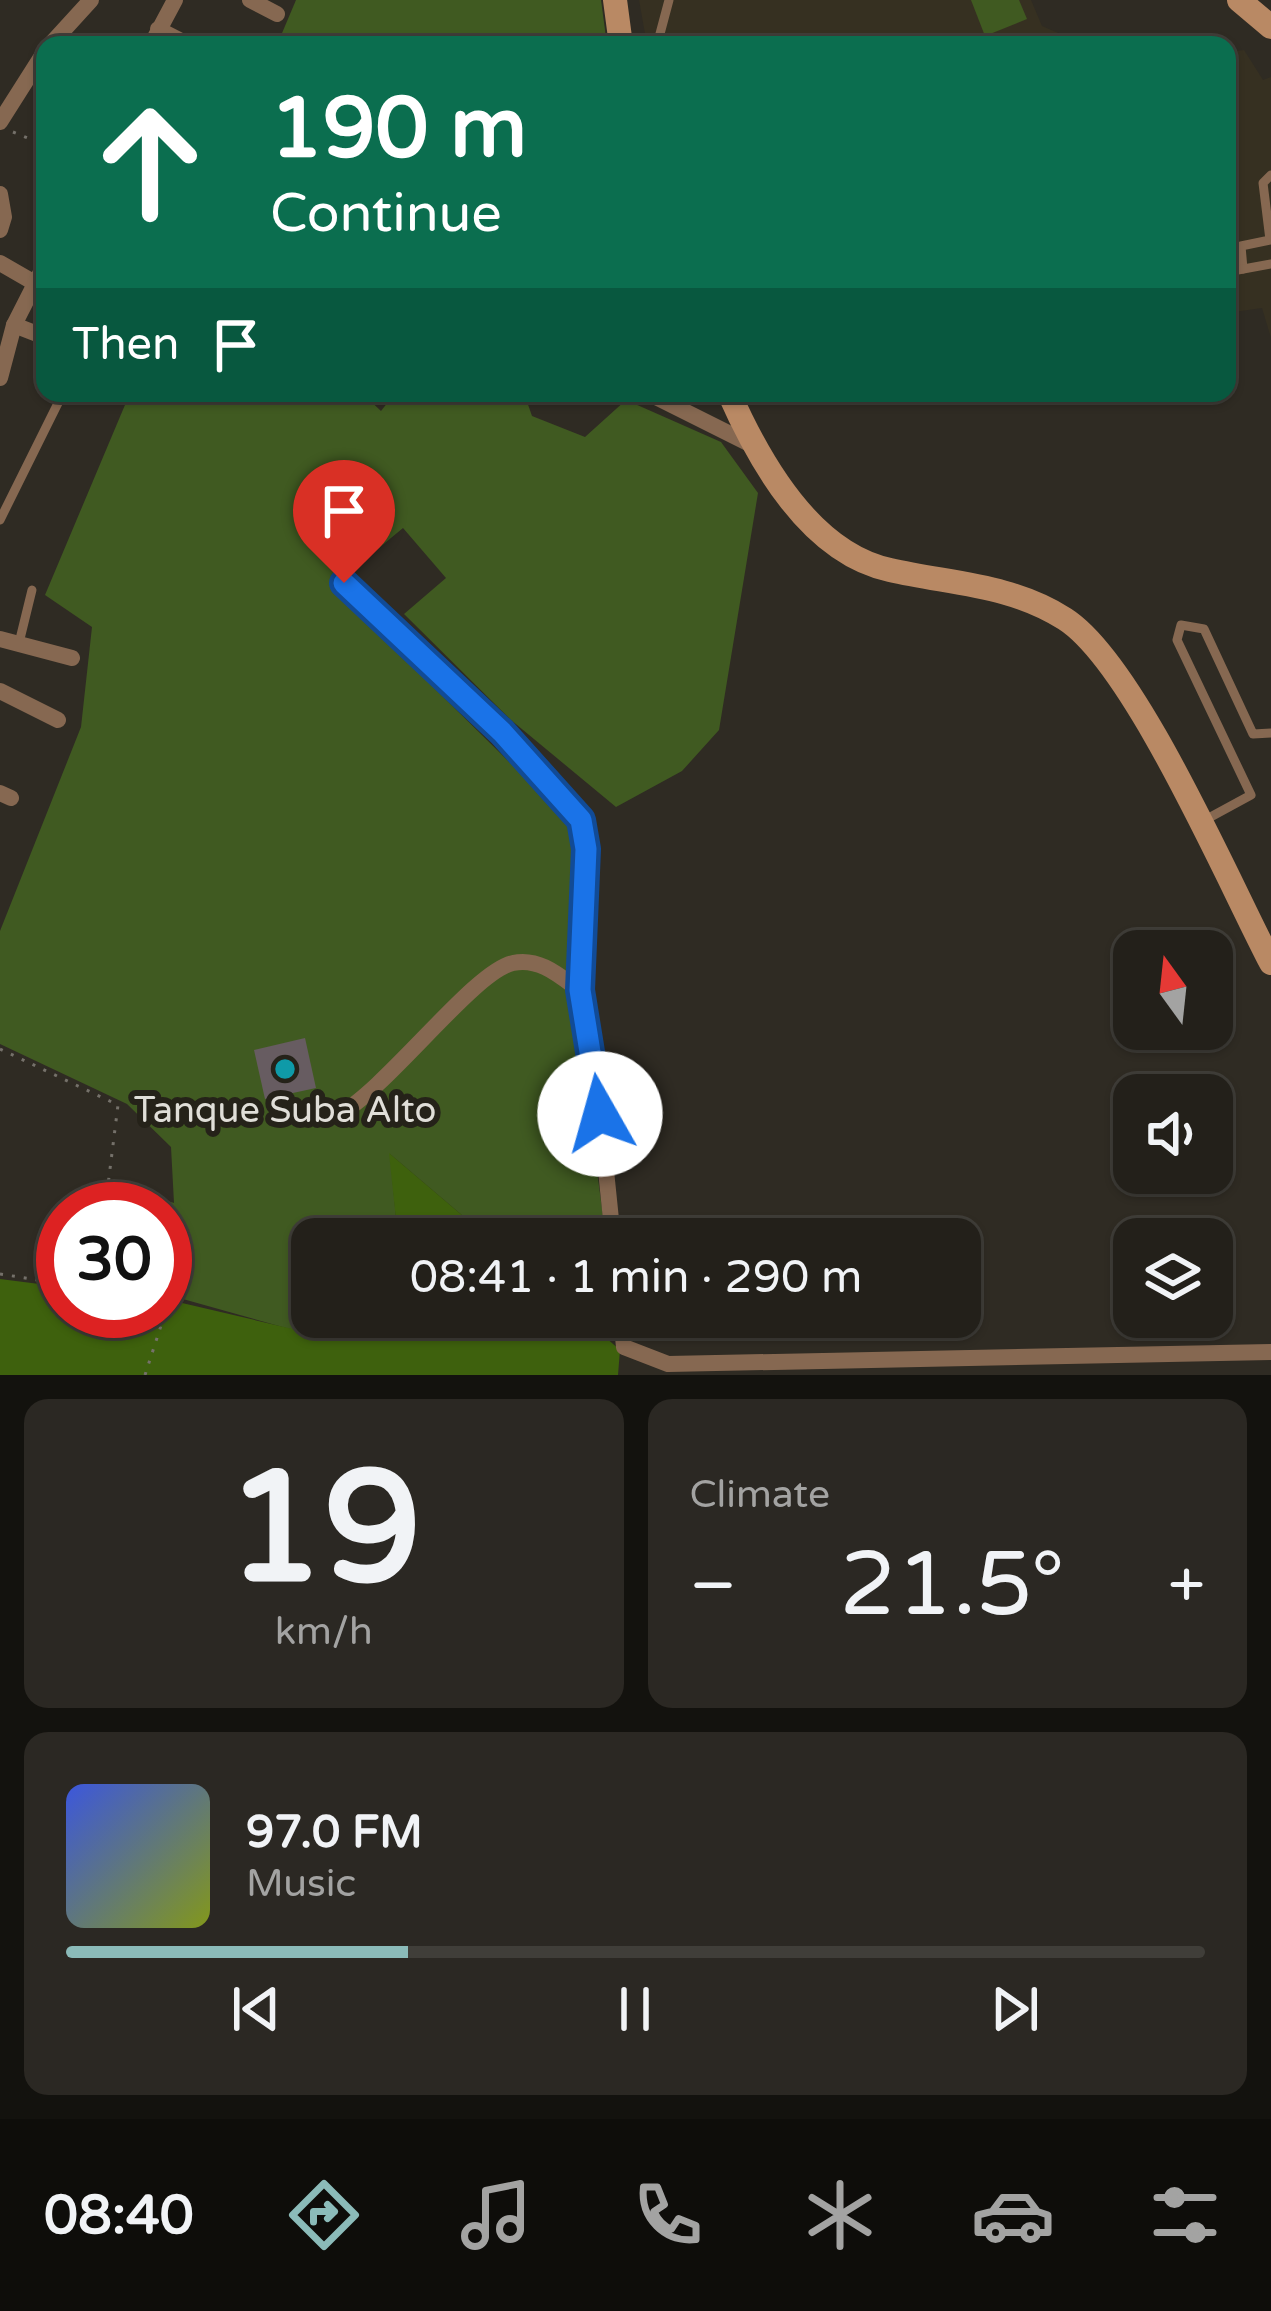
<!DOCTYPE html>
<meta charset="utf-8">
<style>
body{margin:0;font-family:"Varela Round",sans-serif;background:#2b2823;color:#f1f3f6;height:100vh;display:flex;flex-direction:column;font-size:45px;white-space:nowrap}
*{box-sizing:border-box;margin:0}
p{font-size:39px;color:#a3a3a2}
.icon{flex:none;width:66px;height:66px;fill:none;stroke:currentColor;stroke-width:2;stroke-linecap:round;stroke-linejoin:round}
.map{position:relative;height:1375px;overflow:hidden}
.panel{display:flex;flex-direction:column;gap:24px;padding:24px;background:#13120e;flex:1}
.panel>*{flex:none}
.top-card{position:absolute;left:36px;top:36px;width:1200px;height:366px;border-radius:24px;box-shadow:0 3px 9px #0004,0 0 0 3px #403e39;background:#0b6e4f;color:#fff;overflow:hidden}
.needle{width:78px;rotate:345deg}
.fabs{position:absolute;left:1113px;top:930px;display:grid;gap:24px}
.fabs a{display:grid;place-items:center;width:120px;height:120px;border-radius:24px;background:#23201a;box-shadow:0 3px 9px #0004,0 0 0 3px #403e39;font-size:60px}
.speed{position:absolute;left:36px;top:1182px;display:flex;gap:24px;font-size:60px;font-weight:700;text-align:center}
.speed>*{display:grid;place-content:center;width:156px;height:156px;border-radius:50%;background:#23201a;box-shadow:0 3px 9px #0004,0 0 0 3px #403e39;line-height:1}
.speed .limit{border:18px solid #d22;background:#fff;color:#111}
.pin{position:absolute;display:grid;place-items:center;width:102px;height:102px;color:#fff;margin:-123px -51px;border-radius:50% 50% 50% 0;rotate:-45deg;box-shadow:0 0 12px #0007}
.pin .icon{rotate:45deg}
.me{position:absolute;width:132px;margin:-66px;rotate:353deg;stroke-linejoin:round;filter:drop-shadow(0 0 9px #0008)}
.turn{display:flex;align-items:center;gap:42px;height:252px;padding:0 36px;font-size:54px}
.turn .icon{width:156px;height:156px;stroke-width:2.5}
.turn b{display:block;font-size:84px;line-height:102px}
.then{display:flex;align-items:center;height:114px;padding:0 36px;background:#0003;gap:24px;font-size:45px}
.big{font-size:90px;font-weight:600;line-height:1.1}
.panel .tile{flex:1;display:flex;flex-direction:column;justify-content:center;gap:18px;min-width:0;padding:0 42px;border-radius:24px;background:#2b2823}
.panel .dial{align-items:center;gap:0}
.dial b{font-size:156px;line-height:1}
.song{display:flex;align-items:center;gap:36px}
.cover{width:144px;height:144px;border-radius:18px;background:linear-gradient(135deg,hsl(230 70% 55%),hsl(70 70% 35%))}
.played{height:12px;border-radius:6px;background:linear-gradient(90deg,#8bbbb9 30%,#403e39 30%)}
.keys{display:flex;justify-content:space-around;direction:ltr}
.heat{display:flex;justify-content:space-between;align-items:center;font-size:66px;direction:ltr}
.panel .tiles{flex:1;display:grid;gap:24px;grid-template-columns:1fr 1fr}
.tile:last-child{grid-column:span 2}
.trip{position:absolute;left:291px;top:1218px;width:690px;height:120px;border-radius:24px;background:#23201a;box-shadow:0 3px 9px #0004,0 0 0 3px #403e39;font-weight:600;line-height:120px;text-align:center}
.tab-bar{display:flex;height:192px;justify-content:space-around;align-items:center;background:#0e0d0a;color:#a3a3a2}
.tab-bar .icon{width:84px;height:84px}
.tab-bar .selected{color:#8bbbb9}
.tab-bar b{font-size:54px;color:#f1f3f6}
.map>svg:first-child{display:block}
.built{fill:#363021}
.green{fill:#405a21}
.forest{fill:#3e610d}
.building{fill:#675c61}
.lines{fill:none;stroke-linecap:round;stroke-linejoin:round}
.path{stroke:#75716a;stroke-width:3;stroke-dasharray:3 9;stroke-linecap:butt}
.lane{stroke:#866851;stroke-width:9}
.street{stroke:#866851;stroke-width:16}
.secondary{stroke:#b98964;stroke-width:24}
.route-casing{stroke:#114b97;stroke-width:30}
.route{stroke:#1a73e8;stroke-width:21}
.culture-dot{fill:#0f9aa8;stroke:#252219;stroke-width:4.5}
.labels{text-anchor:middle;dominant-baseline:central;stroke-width:12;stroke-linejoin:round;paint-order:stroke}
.poi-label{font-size:36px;fill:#e0ded8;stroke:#252219}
</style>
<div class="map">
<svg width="1271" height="1375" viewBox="0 0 1271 1375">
<rect width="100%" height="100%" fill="#2f2b23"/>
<!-- built -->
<g class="built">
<path d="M 639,0 L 1031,0 L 1042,26 L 1086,45 L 647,45 Z"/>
<path d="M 1244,50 L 1263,80 L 1271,77 L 1271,338 L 1262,308 L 1227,313 L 1227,52 Z"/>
</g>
<!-- green -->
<g class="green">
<path d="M 296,0 L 601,0 L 607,45 L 277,45 Z"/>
<path d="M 971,0 L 1019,0 L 1027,19 L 985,36 Z"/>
<path d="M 130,393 L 362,393 L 381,411 L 395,393 L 524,393 L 532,416 L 585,437 L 626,400 L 721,442 L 758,493 L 719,730 L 682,771 L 616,807 L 511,720 L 404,614 L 446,578 L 403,528 L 332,587 L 573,825 L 571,974 L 606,1239 L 490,1239 L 390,1154 L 398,1239 L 312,1239 L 312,1317 L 336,1317 L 297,1331 L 165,1294 L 165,1209 L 121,1209 L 125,1187 L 174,1203 L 171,1147 L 127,1104 L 0,1044 L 0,931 L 81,727 L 92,627 L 45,595 Z"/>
</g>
<!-- forest -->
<g class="forest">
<path d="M 389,1153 L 490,1239 L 398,1239 Z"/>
<path d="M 0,1279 L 63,1287 L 63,1311 L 165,1311 L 165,1299 L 297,1330 L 336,1317 L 582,1317 L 620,1350 L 618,1375 L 0,1375 Z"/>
</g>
<!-- building -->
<path class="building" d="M 305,1038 L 316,1088 L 265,1099 L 254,1050 Z"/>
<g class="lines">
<!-- path -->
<g class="path">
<path d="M 13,132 L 45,145"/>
<path d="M 0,1049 L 118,1105 L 105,1209"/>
<path d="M 0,1274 L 63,1284"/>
<path d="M 145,1375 L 169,1301 L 165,1301"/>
</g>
<!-- lane -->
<g class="lane">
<path d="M 657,45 L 669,0"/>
<path d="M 1243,269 L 1241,246 L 1270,240 L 1263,183 L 1271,175"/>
<path d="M 1227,272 L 1271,264"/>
<path d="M 0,520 L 63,393"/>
<path d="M 19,643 L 32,590"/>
<path d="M 1205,820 L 1251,795 L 1177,640 L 1181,625 L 1204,629 L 1253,734 L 1271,733"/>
</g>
<!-- street -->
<g class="street">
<path d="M 250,0 L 277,14"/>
<path d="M 158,29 L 189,45"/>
<path d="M 50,45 L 91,0"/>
<path d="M 151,45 L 175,0"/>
<path d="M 0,122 L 45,51"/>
<path d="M 0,194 L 4,217 L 0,230"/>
<path d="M 0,263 L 33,282"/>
<path d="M 14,325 L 45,337"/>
<path d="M 0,378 L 14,325 L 45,264"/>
<path d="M 648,393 L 752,445"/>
<path d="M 344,583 L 502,732 L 581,820 L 586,849 L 579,990 L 596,1073 L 613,1239"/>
<path d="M 0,639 L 72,658"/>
<path d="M 0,691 L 58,720"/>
<path d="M 0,793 L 11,798"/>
<path d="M 337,1116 C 389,1087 474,971 513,963 C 539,957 560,976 579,990"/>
<path d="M 621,1317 L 624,1347 L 668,1364 L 1271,1352"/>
</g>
<!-- secondary -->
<g class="secondary">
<path d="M 615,0 L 621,45"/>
<path d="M 1239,0 L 1271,27"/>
<path d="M 729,393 C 759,461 810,553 890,570 C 951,584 1010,584 1065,619 C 1135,664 1229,883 1271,963"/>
</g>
</g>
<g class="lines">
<defs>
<path id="route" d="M 344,583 L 502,732 L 581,820 L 586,849 L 580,990 L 600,1114"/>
</defs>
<!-- route casing -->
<use href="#route" class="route-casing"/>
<!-- route -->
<use href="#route" class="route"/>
</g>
<!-- markers -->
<circle class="culture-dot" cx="285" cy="1069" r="12"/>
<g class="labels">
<!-- poi labels -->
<g class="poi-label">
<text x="285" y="1110">Tanque Suba Alto</text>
</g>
</g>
</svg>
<div class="fabs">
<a><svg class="needle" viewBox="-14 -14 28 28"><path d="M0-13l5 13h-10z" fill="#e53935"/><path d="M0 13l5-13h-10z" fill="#a3a3a2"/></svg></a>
<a><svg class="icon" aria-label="sound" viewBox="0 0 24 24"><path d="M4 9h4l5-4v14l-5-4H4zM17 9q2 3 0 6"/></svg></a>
<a><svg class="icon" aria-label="layers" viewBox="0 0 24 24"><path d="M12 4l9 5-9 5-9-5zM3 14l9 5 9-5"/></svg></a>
</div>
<div class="speed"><div class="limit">30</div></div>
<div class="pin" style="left:344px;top:583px;background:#d93025"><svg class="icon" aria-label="arrive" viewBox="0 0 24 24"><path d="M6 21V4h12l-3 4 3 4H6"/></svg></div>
<svg class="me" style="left:600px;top:1114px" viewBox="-20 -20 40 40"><circle r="19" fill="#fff"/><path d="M0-13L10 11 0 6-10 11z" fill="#1a73e8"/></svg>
<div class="trip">08:41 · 1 min · 290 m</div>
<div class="top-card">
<div class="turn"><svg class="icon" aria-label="ahead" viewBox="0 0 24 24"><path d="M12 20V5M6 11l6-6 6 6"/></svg><div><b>190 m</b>Continue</div></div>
<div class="then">Then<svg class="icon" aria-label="arrive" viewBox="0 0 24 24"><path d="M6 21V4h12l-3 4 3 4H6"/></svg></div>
</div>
</div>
<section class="panel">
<div class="tiles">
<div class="tile dial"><b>19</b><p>km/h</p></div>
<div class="tile"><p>Climate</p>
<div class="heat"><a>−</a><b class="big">21.5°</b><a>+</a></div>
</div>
<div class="tile">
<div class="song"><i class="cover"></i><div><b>97.0 FM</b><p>Music</p></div></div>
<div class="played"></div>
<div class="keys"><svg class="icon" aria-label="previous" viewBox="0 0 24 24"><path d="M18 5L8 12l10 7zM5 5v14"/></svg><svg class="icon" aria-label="pause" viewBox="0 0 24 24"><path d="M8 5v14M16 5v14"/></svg><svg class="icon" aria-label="next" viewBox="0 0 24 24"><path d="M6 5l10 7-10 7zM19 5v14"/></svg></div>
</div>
</div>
</section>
<nav class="tab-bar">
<b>08:40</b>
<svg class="icon selected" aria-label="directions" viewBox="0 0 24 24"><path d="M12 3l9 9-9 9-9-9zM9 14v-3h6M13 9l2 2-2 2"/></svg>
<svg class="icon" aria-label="music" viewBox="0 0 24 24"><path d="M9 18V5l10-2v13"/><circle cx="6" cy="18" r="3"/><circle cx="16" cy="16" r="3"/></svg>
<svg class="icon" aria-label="phone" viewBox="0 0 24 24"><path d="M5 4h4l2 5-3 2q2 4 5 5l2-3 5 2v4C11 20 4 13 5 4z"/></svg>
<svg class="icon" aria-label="climate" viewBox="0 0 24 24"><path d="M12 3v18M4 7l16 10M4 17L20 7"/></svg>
<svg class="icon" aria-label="car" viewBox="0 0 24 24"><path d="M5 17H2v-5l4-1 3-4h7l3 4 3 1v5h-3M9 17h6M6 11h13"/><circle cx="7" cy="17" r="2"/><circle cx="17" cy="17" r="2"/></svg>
<svg class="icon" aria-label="filters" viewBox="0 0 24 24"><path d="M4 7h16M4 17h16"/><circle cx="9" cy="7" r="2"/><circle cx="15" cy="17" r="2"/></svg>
</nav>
